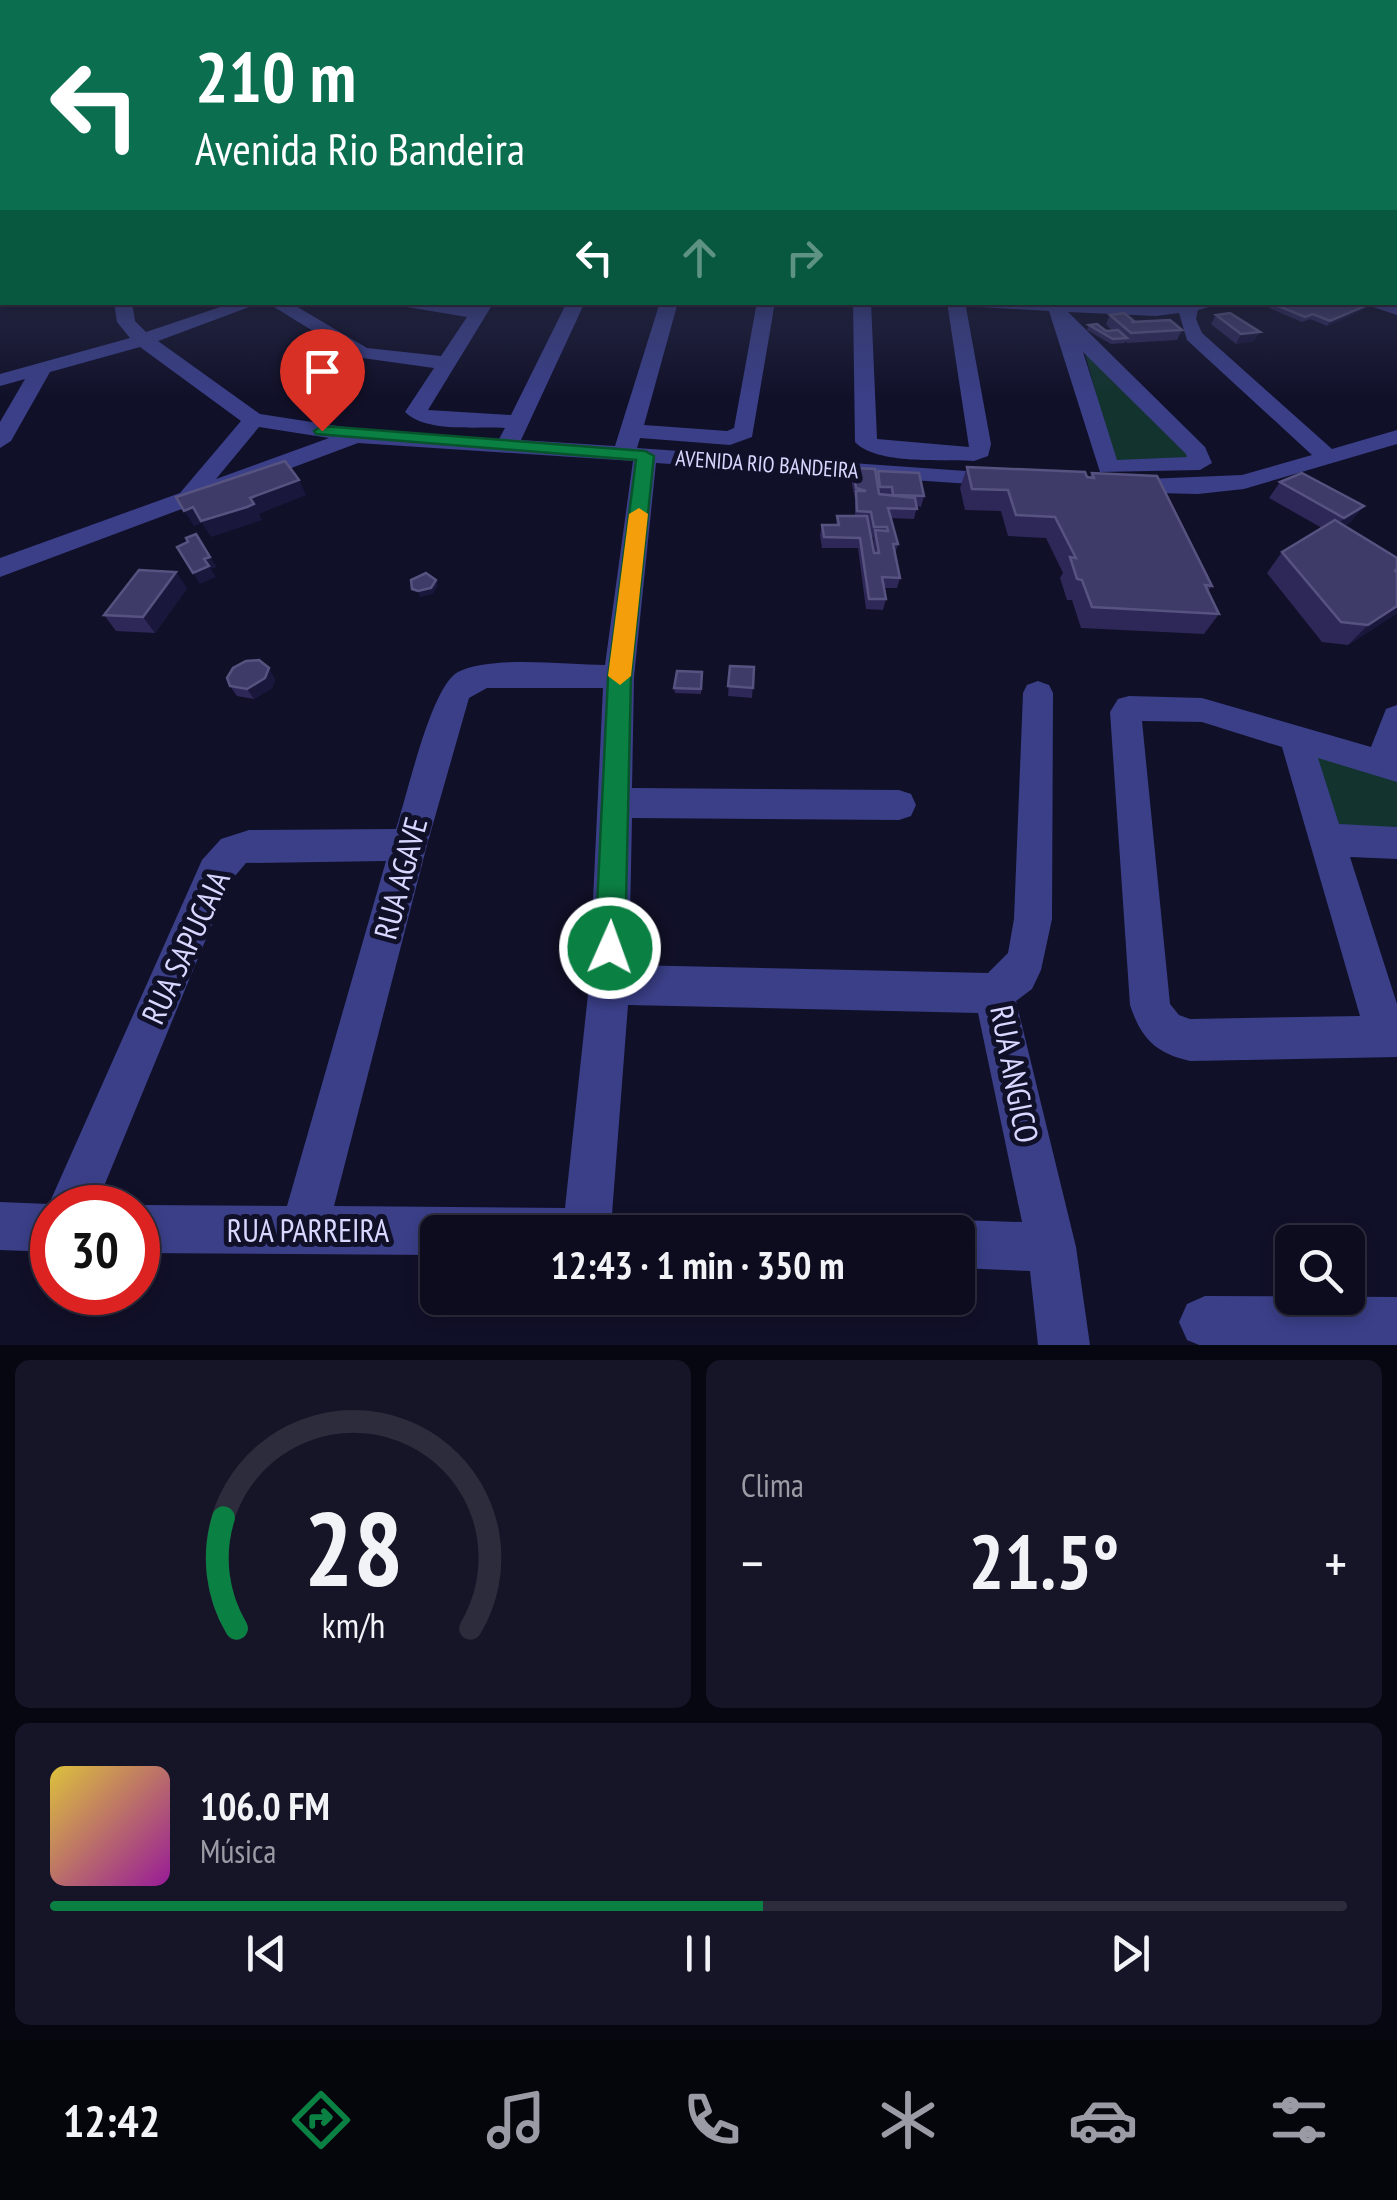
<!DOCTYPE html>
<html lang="pt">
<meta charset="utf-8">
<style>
body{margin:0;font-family:"PT Sans Narrow",sans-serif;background:#161528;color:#f1f3f6;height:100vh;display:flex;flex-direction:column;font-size:38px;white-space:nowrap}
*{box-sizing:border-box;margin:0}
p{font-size:32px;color:#9a9ba4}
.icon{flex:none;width:55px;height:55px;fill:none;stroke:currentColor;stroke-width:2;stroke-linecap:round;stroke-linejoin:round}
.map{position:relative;height:1345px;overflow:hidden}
.panel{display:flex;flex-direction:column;gap:15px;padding:15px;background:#070711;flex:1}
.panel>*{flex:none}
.hud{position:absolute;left:0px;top:0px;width:1398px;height:305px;box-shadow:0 5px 15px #0003,0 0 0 2px #2d2c3d;background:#0b6e4f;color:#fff;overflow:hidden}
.controls{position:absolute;left:1275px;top:1225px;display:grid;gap:20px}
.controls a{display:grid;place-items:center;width:90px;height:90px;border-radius:15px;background:#0d0c1f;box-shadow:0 5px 15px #0003,0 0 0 2px #2d2c3d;font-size:50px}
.speed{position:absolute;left:30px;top:1185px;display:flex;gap:20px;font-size:50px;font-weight:700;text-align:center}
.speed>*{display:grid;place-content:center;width:130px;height:130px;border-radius:50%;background:#0d0c1f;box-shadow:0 5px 15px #0003,0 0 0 2px #2d2c3d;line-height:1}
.speed .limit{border:15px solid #d22;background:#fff;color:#111}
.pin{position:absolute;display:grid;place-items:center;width:85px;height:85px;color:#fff;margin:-102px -42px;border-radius:50% 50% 50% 0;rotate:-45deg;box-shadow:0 0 10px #0007}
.pin .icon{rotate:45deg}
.me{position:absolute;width:110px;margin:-55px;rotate:2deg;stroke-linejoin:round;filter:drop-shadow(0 0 8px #0008)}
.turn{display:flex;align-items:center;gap:35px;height:210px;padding:0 30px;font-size:45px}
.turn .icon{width:130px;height:130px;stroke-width:2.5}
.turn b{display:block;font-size:70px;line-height:85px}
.lanes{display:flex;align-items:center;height:95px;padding:0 30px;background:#0003;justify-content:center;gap:50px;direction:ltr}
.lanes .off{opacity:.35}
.big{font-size:75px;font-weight:800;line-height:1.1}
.panel .card{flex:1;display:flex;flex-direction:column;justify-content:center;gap:15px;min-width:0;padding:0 35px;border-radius:15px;background:#161528}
.panel .dial{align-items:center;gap:0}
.dial svg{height:260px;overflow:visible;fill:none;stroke:#2d2c3d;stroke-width:7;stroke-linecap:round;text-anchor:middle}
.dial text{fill:#f1f3f6;stroke:none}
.song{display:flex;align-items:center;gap:30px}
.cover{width:120px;height:120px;border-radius:15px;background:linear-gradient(135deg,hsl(50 70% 55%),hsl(300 70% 35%))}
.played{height:10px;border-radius:5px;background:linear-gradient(90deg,#0b8043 55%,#2d2c3d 55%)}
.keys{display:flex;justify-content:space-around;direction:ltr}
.heat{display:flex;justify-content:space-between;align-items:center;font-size:55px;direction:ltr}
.panel .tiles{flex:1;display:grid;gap:15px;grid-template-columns:1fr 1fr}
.card:last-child{grid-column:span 2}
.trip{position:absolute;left:420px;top:1215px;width:555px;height:100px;border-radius:15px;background:#0d0c1f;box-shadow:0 5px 15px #0003,0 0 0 2px #2d2c3d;font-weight:800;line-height:100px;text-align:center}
.tab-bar{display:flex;height:160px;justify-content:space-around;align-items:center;background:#05050c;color:#9a9ba4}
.tab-bar .icon{width:70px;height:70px}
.tab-bar .selected{color:#0b8043}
.tab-bar b{font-size:45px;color:#f1f3f6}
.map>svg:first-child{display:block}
.green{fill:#12332e}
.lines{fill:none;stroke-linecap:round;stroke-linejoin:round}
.minor{fill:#3a3f88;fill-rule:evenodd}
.wall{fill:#2d2857;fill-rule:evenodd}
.shaded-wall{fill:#1a173d}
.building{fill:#3f3b69;stroke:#575380;stroke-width:2.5}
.route{fill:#0b8043;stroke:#07532c;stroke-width:2.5}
.slow{fill:#f59e0b}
.labels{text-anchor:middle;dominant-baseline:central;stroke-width:10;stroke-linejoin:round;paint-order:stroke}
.far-street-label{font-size:22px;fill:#d8d7ff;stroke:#111029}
.near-street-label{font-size:32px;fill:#d8d7ff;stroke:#111029}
</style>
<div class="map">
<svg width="1397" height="1345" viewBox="0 0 1397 1345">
<rect width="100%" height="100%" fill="#111029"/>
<!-- green -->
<g class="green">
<path d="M 1083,346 L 1190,457 L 1114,462 Z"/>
<path d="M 1310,752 L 1397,781 L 1397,830 L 1333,830 Z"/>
</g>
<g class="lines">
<!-- minor -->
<g class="minor">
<rect x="1395" y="218" width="2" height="10"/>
<path d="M 1395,244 L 1397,245 L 1397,255 L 1395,254 Z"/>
<path d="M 114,302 L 132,302 L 135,321 L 146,332 L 235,302 L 263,302 L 158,341 L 260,414 L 357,429 L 499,439 L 505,428 C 476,426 426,433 405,412 L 434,368 L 355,357 L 266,302 L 289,302 L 367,348 L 441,356 L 467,317 L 407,307 L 398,302 L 473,307 L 476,302 L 494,302 L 428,410 L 511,415 L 567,302 L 585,302 L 521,440 L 615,446 L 660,302 L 678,302 L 644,425 L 727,431 L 734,428 L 757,302 L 775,302 L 752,437 L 730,445 L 640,438 L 637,448 L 1009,474 L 1013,479 L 1001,486 L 656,463 L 634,677 L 632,788 L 899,790 L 911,794 L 916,805 L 911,816 L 899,820 L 632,818 L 629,965 L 988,973 L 1008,953 L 1014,919 L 1023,693 L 1027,685 L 1038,681 L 1049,685 L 1053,693 L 1052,919 L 1041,970 L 1032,989 L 1016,1001 L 1076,1247 L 1090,1345 L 1038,1345 L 1030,1271 L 958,1268 L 958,1232 L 939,1232 L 941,1227 L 958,1220 L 1022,1222 L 978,1013 L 628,1005 L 612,1214 L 622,1232 L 438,1232 L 438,1255 L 138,1253 L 138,1208 L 132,1208 L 138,1205 L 287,1206 L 386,861 L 246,863 L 229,883 L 95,1208 L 52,1208 L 52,1252 L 0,1250 L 0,1202 L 49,1204 L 202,860 L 221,839 L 249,830 L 396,829 C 407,796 431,686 458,672 C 492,655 567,665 605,665 L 633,461 L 358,443 L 0,577 L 0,558 L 180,493 L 241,421 L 140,347 L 50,372 L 11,441 L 0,448 L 0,422 L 25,379 L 0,386 L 0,374 L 130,338 L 117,322 ZM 259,427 L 329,438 L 216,479 ZM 487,688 L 603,688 L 589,985 L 565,1208 L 334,1206 L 427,845 L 469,698 Z"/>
<path d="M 853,302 L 871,302 L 877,439 L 969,447 L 947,302 L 965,302 L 991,444 L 988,456 L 974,461 C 943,459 876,465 855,442 Z"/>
<path d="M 971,302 L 1156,306 L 1227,302 L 1198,310 L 1196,319 L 1202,333 L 1332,449 L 1397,430 L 1397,444 L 1244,489 L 1198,494 L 1114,492 L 1110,487 L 1114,482 L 1122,480 L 1242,475 L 1312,455 L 1187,340 L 1179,313 L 1156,316 L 1068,312 L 1205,447 L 1212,463 L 1200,470 L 1100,472 L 1049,311 L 980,307 ZM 1083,352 L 1186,454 L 1187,457 L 1117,460 Z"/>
<path d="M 1367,302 L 1397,304 L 1397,315 L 1370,306 Z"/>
<path d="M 1129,696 L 1202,698 L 1371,747 L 1386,709 L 1397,705 L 1397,782 L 1318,758 L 1339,824 L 1397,827 L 1397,859 L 1350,857 L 1397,1004 L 1397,1057 L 1190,1061 C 1155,1053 1141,1038 1130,1005 L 1110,712 L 1118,699 ZM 1142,721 L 1202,722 L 1282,747 L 1360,1016 L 1190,1019 L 1179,1015 L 1170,1004 Z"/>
<path d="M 1205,1296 L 1397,1297 L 1397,1345 L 1199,1345 L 1187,1340 L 1179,1322 L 1187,1304 Z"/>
</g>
</g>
<!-- wall -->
<g class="wall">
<path d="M 1271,303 L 1366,309 L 1327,326 L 1310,319 L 1302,322 L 1269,308 Z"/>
<path d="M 1110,315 L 1135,322 L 1182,330 L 1177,340 L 1127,343 L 1125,341 L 1125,343 L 1111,344 L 1087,330 L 1089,325 L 1106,331 L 1113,331 L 1106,324 Z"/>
<path d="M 1216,315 L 1254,341 L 1236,344 L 1211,324 Z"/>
<path d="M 967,467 L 1090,477 L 1092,473 L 1212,586 L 1208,591 L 1219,614 L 1204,634 L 1081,628 L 1072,600 L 1067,600 L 1060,578 L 1063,573 L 1046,538 L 1008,536 L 1001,511 L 965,510 L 960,488 Z"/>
<path d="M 853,468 L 876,478 L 878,471 L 924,496 L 921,507 L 917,506 L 914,519 L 891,518 L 898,544 L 895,554 L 900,578 L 897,588 L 884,588 L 886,599 L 883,610 L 866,609 L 858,548 L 822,548 L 820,535 L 822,525 L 836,525 L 837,516 L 855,516 L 855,499 L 851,479 ZM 868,522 L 872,537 L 873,537 L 875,553 Z"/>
<path d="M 1280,482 L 1351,522 L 1344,526 L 1397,572 L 1397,613 L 1348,645 L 1322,642 L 1267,573 L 1282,552 L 1322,528 L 1269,498 Z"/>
<path d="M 187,588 L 155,633 L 116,631 L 104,615 Z"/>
<path d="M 730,666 L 754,667 L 752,698 L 728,696 Z"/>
<path d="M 702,672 L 701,694 L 675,693 L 674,688 Z"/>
<path d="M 275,679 L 272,688 L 254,699 L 237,696 L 230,686 Z"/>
</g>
<!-- shaded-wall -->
<g class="shaded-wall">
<path d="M 1370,304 L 1366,309 L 1327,326 L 1330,321 Z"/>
<path d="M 1260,332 L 1254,341 L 1236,344 L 1241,334 Z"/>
<path d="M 299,480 L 306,495 L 259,514 L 262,520 L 211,537 L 202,523 L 194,526 L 184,511 L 193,507 L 250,498 Z"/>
<path d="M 1364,506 L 1351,522 L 1331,534 L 1344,518 Z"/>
<path d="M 210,557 L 217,567 L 211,569 L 204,559 Z"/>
<path d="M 209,566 L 216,577 L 200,584 L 193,573 Z"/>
<path d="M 176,572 L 187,588 L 155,633 L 143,617 Z"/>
<path d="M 436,580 L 438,585 L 433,594 L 420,597 L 418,591 Z"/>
<path d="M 1397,606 L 1397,613 L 1348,645 L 1368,625 Z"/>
<path d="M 269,668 L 275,679 L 272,688 L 254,699 L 247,689 Z"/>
</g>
<!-- building -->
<g class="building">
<path d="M 1273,302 L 1366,302 L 1370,304 L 1330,321 L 1313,314 L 1305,317 L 1271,303 Z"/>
<path d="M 1124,313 L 1135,322 L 1131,322 L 1170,320 L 1182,330 L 1131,333 L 1110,315 Z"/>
<path d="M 1230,313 L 1260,332 L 1241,334 L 1216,315 Z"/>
<path d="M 1097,324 L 1106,331 L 1118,330 L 1127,338 L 1113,339 L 1089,325 Z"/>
<path d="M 285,461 L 299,480 L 250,498 L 254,504 L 247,507 L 201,521 L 193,507 L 184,511 L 176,497 Z"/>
<path d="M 967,467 L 1085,472 L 1087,477 L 1094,478 L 1092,473 L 1157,476 L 1212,586 L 1205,585 L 1219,614 L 1092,607 L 1082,580 L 1077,579 L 1070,557 L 1076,558 L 1055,517 L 1016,515 L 1008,490 L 972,489 Z"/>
<path d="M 853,468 L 875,469 L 879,494 L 915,498 L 917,509 L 888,508 L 898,544 L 893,544 L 900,578 L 882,577 L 886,599 L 869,599 L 860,538 L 824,537 L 822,525 L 839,525 L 837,516 L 867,516 L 874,553 L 879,553 L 875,530 L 888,531 L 887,527 L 874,527 L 871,512 L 857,511 L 856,491 L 866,491 L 856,488 Z"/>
<path d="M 878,471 L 919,473 L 924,496 L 893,495 L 892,487 L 880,487 Z"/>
<path d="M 1302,473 L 1364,506 L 1344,518 L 1280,482 Z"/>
<path d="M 1335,520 L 1397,558 L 1397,568 L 1395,571 L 1397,572 L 1397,606 L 1368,625 L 1341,622 L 1282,552 Z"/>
<path d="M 196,534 L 210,557 L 204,559 L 209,566 L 193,573 L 177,547 L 188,542 L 186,538 Z"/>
<path d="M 139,570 L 176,572 L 143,617 L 104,615 Z"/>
<path d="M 426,573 L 436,580 L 431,588 L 418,591 L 412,589 L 411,580 Z"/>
<path d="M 259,660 L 269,668 L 265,678 L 247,689 L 230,686 L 227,678 L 233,668 L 246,661 Z"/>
<path d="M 730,666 L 754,667 L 753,688 L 728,686 Z"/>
<path d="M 677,671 L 702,672 L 701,689 L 674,688 Z"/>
</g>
<!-- sky -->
<linearGradient id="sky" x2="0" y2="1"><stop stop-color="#090917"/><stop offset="0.53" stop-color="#323754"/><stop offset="1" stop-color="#323754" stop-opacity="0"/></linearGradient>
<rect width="1397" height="399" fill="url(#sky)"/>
<!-- route -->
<path class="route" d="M 322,426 L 645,451 L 654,456 L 631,677 L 625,948 L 621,959 L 610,963 L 600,959 L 595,948 L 608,677 L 636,460 L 316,434 L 314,431 Z"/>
<!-- slow -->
<path class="slow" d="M 639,508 L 648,514 L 631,676 L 620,685 L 608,676 L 629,514 Z"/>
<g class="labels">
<!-- far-street labels -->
<g class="far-street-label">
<text transform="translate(767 464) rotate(4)">AVENIDA RIO BANDEIRA</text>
</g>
<!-- near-street labels -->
<g class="near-street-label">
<text transform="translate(400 878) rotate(-75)">RUA AGAVE</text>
<text transform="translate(185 947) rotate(-65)">RUA SAPUCAIA</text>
<text transform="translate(1015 1074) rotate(79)">RUA ANGICO</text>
<text x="308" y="1230">RUA PARREIRA</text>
</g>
</g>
</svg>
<div class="controls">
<a><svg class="icon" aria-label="search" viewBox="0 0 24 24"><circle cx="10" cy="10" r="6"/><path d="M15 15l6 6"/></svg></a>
</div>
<div class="speed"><div class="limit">30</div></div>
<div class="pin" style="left:322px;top:431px;background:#d93025"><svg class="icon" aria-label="arrive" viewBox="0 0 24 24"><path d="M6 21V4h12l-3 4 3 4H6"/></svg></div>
<svg class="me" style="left:610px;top:948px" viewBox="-20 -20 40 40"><circle r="17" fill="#0b8043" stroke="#fff" stroke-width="3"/><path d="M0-11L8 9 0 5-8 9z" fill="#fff"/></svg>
<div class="trip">12:43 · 1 min · 350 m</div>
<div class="hud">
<div class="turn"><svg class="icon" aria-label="left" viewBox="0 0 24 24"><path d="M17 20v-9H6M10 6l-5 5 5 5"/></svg><div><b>210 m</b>Avenida Rio Bandeira</div></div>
<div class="lanes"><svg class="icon" aria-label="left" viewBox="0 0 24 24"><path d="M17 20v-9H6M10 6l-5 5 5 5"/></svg><svg class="icon off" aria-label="ahead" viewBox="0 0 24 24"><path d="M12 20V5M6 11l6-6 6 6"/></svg><svg class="icon off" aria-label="right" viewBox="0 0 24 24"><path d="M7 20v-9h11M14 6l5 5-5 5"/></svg></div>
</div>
</div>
<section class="panel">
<div class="tiles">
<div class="card dial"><svg viewBox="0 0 100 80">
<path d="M14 69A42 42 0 1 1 86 69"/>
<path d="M14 69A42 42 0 0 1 10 35" stroke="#0b8043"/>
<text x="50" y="56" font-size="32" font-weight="700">28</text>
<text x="50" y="72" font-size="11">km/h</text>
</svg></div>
<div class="card"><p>Clima</p>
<div class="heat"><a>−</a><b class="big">21.5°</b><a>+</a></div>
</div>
<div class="card">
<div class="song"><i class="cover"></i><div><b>106.0 FM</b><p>Música</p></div></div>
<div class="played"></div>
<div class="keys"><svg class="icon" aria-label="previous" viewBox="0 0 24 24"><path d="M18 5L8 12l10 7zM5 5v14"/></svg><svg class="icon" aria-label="pause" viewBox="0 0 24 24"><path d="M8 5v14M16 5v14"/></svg><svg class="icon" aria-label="next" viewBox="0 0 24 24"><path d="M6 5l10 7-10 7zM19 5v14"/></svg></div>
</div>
</div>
</section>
<nav class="tab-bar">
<b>12:42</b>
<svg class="icon selected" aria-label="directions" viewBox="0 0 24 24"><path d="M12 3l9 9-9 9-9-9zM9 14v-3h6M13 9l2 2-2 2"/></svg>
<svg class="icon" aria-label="music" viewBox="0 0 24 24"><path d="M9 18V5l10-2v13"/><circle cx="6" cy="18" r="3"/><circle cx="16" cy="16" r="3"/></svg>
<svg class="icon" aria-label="phone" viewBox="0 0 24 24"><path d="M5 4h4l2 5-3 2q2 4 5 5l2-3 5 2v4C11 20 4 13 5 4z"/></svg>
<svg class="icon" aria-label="climate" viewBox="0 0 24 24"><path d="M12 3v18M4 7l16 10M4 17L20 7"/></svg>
<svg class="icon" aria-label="car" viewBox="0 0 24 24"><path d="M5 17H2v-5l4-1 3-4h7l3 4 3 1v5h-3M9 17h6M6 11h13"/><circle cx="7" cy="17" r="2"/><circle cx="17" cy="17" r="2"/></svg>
<svg class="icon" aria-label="filters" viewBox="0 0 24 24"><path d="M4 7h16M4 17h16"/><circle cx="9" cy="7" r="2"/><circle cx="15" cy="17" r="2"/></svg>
</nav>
